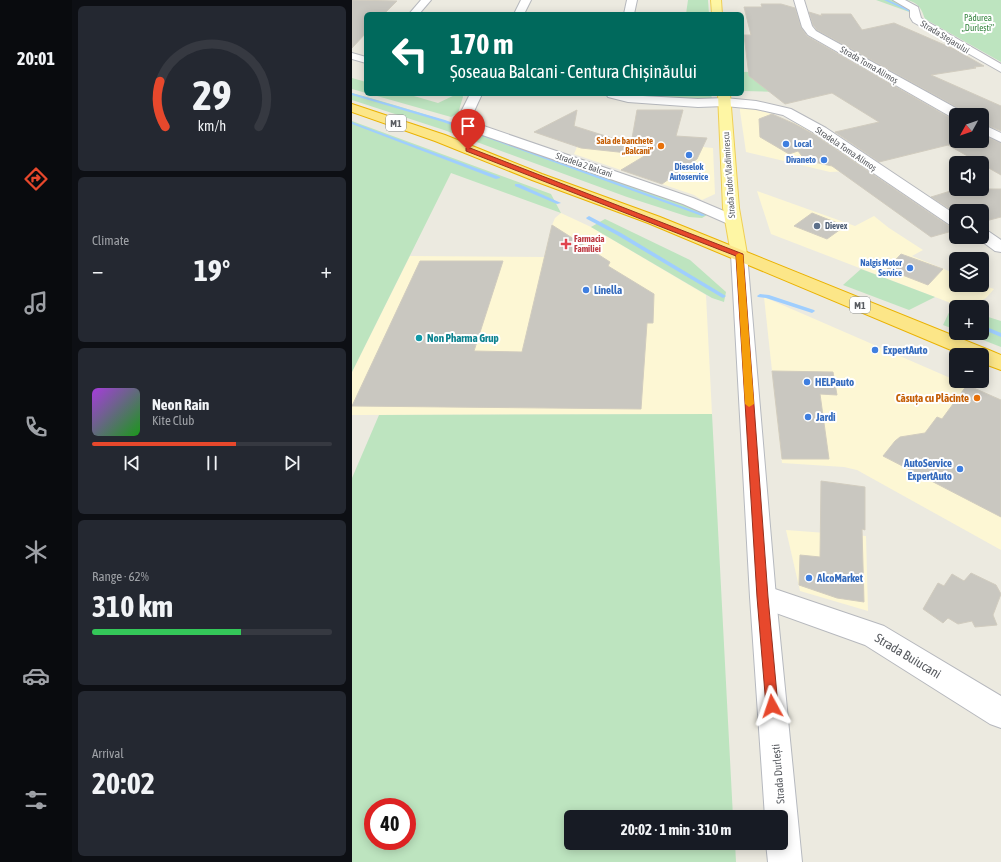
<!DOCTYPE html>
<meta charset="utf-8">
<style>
body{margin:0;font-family:"Asap Condensed",sans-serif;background:#242831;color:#f1f3f6;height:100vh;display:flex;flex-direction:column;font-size:15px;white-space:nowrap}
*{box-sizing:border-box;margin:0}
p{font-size:13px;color:#9ea1a6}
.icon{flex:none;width:22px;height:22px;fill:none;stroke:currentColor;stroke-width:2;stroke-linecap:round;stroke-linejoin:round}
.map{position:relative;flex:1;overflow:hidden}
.side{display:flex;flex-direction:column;gap:6px;padding:6px;background:#0d0f14;width:280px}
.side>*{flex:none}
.top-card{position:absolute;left:12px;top:12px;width:380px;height:84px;border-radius:6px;box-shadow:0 2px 10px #0003;background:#00695c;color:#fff;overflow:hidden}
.needle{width:26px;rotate:230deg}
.tools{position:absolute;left:597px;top:108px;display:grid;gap:8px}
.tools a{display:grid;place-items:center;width:40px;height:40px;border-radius:6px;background:#171b24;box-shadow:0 2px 10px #0003;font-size:20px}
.speed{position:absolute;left:12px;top:798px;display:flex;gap:8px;font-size:20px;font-weight:700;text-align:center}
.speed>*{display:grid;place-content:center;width:52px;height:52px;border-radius:50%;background:#171b24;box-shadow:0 2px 10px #0003;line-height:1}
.speed .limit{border:6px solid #d22;background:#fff;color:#111}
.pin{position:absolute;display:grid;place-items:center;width:34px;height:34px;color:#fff;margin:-41px -17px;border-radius:50% 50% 50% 0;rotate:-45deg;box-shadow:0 0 4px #0007}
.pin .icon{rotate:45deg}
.me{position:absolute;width:44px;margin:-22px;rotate:355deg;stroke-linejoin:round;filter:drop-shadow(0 0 3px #0008)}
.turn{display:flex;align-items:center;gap:14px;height:84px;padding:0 20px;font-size:18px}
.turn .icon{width:52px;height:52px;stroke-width:2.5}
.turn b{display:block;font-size:28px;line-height:34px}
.big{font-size:30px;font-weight:700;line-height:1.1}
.side .card{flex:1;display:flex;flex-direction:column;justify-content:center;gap:6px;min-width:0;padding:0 14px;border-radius:6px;background:#242831}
.side .dial{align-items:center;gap:0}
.dial svg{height:104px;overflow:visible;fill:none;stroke:#363941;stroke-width:7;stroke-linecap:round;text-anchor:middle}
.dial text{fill:#f1f3f6;stroke:none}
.song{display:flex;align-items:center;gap:12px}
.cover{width:48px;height:48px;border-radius:6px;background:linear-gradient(135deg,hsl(280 70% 55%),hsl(120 70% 35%))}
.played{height:4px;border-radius:2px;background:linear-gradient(90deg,#e7482c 60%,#363941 60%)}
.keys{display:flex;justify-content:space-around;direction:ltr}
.heat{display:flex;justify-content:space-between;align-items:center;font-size:22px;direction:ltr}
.charge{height:6px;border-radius:3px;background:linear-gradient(90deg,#34c759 62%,#363941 0)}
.trip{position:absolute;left:212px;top:810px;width:224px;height:40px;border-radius:6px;background:#171b24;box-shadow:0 2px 10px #0003;font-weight:700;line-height:40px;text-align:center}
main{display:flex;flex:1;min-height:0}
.tabs{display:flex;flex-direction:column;width:72px;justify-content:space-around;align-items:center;background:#090b0e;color:#9ea1a6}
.tabs .icon{width:28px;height:28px}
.tabs .on{color:#e7482c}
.tabs b{font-size:18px;color:#f1f3f6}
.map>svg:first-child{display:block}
.commercial{fill:#fdf7d4}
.green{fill:#bde4bf;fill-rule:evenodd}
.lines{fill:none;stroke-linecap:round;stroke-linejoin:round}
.stream{fill:#9fcefe;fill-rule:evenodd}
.building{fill:#c9c7c0;stroke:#d1ccbf}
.street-casing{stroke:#b6b8bd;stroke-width:2}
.secondary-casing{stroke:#b6b9bf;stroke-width:2}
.primary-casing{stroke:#efcf56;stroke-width:2}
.highway-casing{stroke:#eab202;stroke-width:2}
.street{fill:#fff;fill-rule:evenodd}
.secondary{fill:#fff;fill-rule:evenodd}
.primary{fill:#fef6a4;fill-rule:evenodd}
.highway{fill:#fce688;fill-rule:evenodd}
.route{fill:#e7482c;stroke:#962f1d}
.slow{fill:#f59e0b}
.shop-dot{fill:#3f7fe0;stroke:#fff;stroke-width:1.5}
.food-dot{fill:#e8710a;stroke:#fff;stroke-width:1.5}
.service-dot{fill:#5c6f8a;stroke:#fff;stroke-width:1.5}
.health-dot{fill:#e0444e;stroke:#fff;stroke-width:1.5}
.culture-dot{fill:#0f9aa8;stroke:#fff;stroke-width:1.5}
.labels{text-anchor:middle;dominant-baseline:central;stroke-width:4;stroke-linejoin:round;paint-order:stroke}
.far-park-label{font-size:9px;fill:#35843f;stroke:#fff}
.far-street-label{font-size:9px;fill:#595c61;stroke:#fff}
.far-food-label{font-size:9px;font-weight:bold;fill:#c56008;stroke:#fff;text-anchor:end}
.far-shop-label{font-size:9px;font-weight:bold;fill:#366cbe;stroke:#fff;text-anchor:end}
.far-service-label{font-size:9px;font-weight:bold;fill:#4e5e75;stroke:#fff;text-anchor:start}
.far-health-label{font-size:9px;font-weight:bold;fill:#be3a42;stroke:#fff;text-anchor:start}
.shield{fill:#fff;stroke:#8b8d90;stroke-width:1}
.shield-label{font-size:10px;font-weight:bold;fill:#595c61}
.shop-label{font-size:11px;font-weight:bold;fill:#366cbe;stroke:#fff;text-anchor:start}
.culture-label{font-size:11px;font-weight:bold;fill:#0d838f;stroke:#fff;text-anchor:start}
.food-label{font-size:11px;font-weight:bold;fill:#c56008;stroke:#fff;text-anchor:end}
.street-label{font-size:11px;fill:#595c61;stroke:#fff}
.near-street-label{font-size:13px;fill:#595c61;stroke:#fff}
</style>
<main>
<nav class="tabs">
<b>20:01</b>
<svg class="icon on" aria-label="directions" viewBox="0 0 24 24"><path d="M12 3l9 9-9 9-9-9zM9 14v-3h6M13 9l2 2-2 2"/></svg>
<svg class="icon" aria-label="music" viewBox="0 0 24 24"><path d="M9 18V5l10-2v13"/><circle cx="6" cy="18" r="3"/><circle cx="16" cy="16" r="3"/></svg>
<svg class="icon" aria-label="phone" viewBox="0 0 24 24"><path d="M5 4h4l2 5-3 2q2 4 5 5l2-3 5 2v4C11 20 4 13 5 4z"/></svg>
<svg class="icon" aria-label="climate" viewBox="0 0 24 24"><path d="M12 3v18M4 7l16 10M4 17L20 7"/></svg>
<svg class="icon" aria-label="car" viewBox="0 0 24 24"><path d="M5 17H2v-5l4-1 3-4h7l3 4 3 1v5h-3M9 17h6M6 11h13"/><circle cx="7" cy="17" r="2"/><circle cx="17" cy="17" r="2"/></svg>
<svg class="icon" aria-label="filters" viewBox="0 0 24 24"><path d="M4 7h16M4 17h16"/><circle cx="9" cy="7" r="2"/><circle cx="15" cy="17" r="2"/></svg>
</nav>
<section class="side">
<div class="card dial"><svg viewBox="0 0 100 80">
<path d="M14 69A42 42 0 1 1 86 69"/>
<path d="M14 69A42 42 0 0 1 10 34" stroke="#e7482c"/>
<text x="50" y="56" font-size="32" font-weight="700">29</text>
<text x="50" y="72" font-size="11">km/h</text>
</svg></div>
<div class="card"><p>Climate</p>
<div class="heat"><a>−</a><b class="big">19°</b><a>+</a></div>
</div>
<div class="card">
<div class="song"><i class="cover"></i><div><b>Neon Rain</b><p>Kite Club</p></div></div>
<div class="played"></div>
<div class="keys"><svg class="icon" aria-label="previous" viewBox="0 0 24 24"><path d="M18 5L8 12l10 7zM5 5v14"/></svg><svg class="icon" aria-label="pause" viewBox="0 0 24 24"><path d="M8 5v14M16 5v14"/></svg><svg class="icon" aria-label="next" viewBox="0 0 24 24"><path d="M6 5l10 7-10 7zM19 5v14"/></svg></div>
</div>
<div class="card"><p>Range · 62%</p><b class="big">310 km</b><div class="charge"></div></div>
<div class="card"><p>Arrival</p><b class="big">20:02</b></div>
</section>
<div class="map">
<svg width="649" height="862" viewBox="0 0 649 862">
<rect width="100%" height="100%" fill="#eceae0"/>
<!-- commercial -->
<g class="commercial">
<path d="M 391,106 L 420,114 L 462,131 L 518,170 L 478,172 L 394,152 L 388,111 L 388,108 Z"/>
<path d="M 230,135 L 361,148 L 363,194 L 350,200 L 342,195 L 222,154 Z"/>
<path d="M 405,191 L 503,226 L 522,216 L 537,228 L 571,250 L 560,256 L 604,274 L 604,285 L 630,285 L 642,289 L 634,298 L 618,307 L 609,307 L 419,234 Z"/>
<path d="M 209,213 L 239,227 L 354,295 L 360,414 L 0,415 L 0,372 L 58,256 L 192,257 L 200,225 L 203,218 Z"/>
<path d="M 412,297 L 649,400 L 649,550 L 505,470 L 492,467 L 430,463 Z"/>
<path d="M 434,530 L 514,536 L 516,611 L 448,591 Z"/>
</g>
<!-- green -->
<g class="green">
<path d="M 336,0 L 356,0 L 357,14 L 334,14 Z"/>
<path d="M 524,0 L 541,0 L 560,9 L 560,13 Z"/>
<path d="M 555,0 L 649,0 L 649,62 L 573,19 C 569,8 567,3 555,0 Z"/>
<path d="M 427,71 L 427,92 L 391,91 L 390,72 Z"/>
<path d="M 0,78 L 14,82 L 14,93 L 0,89 Z"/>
<path d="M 0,93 C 83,115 163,145 244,174 C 281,188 319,197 355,215 L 350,218 L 337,217 L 275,197 L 92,130 L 0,100 Z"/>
<path d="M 18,94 L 55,94 L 86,103 L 105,94 L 110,94 L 111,97 L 106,113 L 99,117 Z"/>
<path d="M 272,94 L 359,94 L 360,99 L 278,96 Z"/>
<path d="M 0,121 L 199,194 L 209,213 L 99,173 L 0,372 Z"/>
<path d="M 253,219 L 338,260 L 374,292 L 372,302 L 360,298 L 239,227 Z"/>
<path d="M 509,269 L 583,297 L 557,310 L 491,285 Z"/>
<path d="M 601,304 L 609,307 L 604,307 L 604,330 L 591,325 Z"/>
<path d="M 630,315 L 649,321 L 649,347 L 613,333 L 630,333 Z"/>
<path d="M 360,414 L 381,817 L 219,817 L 219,843 L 383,843 L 384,862 L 0,862 L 0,478 L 27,415 ZM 21,807 L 55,807 L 55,841 L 21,841 Z"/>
</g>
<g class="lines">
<!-- stream -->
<g class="stream">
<path d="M 532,0 L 536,0 L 561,11 L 558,12 Z"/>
<path d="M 0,93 L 93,120 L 354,215 L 350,216 L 91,122 L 0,95 Z"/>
<path d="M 0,122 L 148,177 L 148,178 L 144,179 L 0,124 Z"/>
<path d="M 163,184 L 167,184 L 209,203 L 205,204 L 163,186 Z"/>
<path d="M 237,216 L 269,233 L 374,296 L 371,298 L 369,297 L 265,235 L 235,219 L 234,218 Z"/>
<path d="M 408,294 L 417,295 L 462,310 L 463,311 L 460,313 L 414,298 L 406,297 L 405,296 Z"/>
<path d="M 602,314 L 604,315 L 604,319 L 599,316 Z"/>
<path d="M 630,325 L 649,333 L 649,337 L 630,329 Z"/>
</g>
</g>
<!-- building -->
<g class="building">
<path d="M 0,0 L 45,1 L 32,14 L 14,14 L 14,33 L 0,48 Z"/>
<path d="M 409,4 L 429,4 L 443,8 L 449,27 L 455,36 L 600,119 L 604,120 L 604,141 L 630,141 L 630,135 L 649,143 L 649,175 L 596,145 L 527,162 L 483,132 L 527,122 L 480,93 L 433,104 L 397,76 L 392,35 L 399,35 L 392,7 L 410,7 Z"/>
<path d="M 457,12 L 470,16 L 469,14 L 499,14 L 510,30 L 542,23 L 602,49 L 632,66 L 622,67 L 624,68 L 579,75 L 649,106 L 649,131 L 630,123 L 630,115 L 613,115 L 612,111 L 465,30 L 461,25 Z"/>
<path d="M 225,110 L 222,126 L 279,144 L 285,110 L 331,110 L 324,136 L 355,138 L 345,159 L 310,184 L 269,170 L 294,155 L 229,148 L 182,132 Z"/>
<path d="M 420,114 L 443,124 L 463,135 L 597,226 L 604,228 L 604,230 L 579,237 L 480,166 L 453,160 L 446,151 L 437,154 L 408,137 L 407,119 Z"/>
<path d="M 605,189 L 649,189 L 649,217 L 630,222 L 630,211 L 604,211 L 604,213 L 579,197 Z"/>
<path d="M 460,213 L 493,226 L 475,239 L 442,226 Z"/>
<path d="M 200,225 L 258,262 L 256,266 L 302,294 L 301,323 L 295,323 L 289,409 L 0,406 L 68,261 L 151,261 L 122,351 L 170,352 Z"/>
<path d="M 549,254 L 591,269 L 576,285 L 535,269 Z"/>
<path d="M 420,371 L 481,372 L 485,395 L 468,394 L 477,459 L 430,459 Z"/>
<path d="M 615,385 L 649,400 L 649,517 L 531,456 L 543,441 L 548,437 L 573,433 L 585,417 L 590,419 Z"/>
<path d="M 469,481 L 513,487 L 513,530 L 510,529 L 512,602 L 485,598 L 447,585 L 448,555 L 468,557 Z"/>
<path d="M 619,573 L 644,585 L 649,594 L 641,615 L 645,625 L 623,627 L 620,621 L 606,624 L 596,618 L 591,623 L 571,609 L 586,583 L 592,586 L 600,574 L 612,581 Z"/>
</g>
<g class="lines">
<defs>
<g id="street">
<path d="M 69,0 L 79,0 L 67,14 L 57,14 Z"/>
<path d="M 169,0 L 179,0 L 172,14 L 162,14 Z"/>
<path d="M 275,0 L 285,0 L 282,14 L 272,14 Z"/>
<path d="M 442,0 L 452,0 L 460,26 L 464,31 L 611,112 L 612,115 L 604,115 L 604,118 L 601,118 L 456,35 L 450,27 Z"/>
<path d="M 541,0 L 553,0 L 566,7 L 569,18 L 649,64 L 649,72 L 561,22 L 558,17 L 558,10 Z"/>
<path d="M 0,53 L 14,57 L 14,63 L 0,59 Z"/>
<path d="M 118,94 L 130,94 L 118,120 L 120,122 L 341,198 L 386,217 L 388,220 L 386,223 L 380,225 L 374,223 L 331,204 L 110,128 L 105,120 Z"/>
<path d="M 254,94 L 346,99 L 373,98 L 404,101 L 439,109 L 474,128 L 604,215 L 604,227 L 598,225 L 464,134 L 431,115 L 404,109 L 373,106 L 346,107 L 276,102 L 256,97 Z"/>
<path d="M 630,124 L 649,133 L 649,142 L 630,133 Z"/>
<path d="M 630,229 L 636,231 L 649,240 L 649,252 L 643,251 L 624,237 L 630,237 Z"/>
<path d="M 411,585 L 532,626 L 649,696 L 649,728 L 638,724 L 513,645 L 402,605 L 398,597 L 402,589 Z"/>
</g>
<path id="secondary" d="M 387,249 L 393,250 L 395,254 L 424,597 L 450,862 L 416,862 L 414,843 L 429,843 L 429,817 L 413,817 L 398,597 L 379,254 L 381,250 Z"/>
<g id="primary">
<path d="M 359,0 L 369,0 L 370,14 L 360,14 Z"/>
<path d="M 366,94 L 378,94 L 387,208 L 395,254 L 393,258 L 387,259 L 381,258 L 379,254 L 371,208 Z"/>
</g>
<path id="highway" d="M 0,104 L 93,135 L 190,174 L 308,217 L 637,350 L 649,355 L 649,370 L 630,363 L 630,355 L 611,355 L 296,223 L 180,180 L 83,141 L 0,112 Z"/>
</defs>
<!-- street casing -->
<use href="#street" class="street-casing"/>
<!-- secondary casing -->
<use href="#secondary" class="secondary-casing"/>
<!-- primary casing -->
<use href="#primary" class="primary-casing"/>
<!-- highway casing -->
<use href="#highway" class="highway-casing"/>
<!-- street -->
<use href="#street" class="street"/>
<!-- secondary -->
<use href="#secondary" class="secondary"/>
<!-- primary -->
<use href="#primary" class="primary"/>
<!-- highway -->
<use href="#highway" class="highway"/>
</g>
<!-- route -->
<path class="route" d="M 114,148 L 118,148 L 391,254 L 416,597 L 426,706 L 424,711 L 420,712 L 416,711 L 414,706 L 405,597 L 384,256 L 114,151 Z"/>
<!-- slow -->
<path class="slow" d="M 387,253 L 391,255 L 402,404 L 397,407 L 393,404 L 384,255 Z"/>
<!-- markers -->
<g class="shop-dot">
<circle cx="434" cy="144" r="4"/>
<circle cx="337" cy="155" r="4"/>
<circle cx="472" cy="160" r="4"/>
<circle cx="558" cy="268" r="4"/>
<circle cx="234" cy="290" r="4"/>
<circle cx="523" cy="350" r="4"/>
<circle cx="455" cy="382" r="4"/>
<circle cx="456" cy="417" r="4"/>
<circle cx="608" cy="469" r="4"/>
<circle cx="457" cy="578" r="4"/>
</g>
<g class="food-dot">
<circle cx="309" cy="146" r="4"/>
<circle cx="625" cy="398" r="4"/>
</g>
<circle class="service-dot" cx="465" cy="226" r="4"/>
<path class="health-dot" d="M212 238h4v4h4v4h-4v4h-4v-4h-4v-4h4z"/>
<circle class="culture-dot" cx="67" cy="338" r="4"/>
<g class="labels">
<!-- far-park labels -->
<g class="far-park-label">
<text x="626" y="18">Pădurea<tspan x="626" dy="10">„Durlești”</tspan></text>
</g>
<!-- far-street labels -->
<g class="far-street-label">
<text transform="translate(593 37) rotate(31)">Strada Stejarului</text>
<text transform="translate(517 65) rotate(30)">Strada Toma Alimoș</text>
<text transform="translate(494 149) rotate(34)">Stradela Toma Alimoș</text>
<text transform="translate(232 165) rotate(19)">Stradela 2 Balcani</text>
<text transform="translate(377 175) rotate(-94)">Strada Tudor Vladimirescu</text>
</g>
<!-- far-food labels -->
<g class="far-food-label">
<text x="301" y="141">Sala de banchete<tspan x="301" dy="10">„Balcani”</tspan></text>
</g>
<!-- far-shop labels -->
<g class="far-shop-label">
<text x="442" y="144" text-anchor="start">Local</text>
<text x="464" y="160">Divaneto</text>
<text x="337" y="167" text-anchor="middle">Dieselok<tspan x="337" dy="10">Autoservice</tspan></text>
<text x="550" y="263">Nalgis Motor<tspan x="550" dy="10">Service</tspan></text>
</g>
<!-- far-service labels -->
<g class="far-service-label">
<text x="473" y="226">Dievex</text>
</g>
<!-- far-health labels -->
<g class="far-health-label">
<text x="222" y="239">Farmacia<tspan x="222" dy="10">Familiei</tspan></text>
</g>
<!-- shield labels -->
<g class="shield">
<rect x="34" y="115" width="20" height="16" rx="3"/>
<rect x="498" y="297" width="20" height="16" rx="3"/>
</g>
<g class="shield-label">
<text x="44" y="123">M1</text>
<text x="508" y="305">M1</text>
</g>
<!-- shop labels -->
<g class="shop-label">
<text x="242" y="290">Linella</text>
<text x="531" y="350">ExpertAuto</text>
<text x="463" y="382">HELPauto</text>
<text x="464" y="417">Jardi</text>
<text x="600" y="463" text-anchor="end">AutoService<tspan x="600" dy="13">ExpertAuto</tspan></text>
<text x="465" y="578">AlcoMarket</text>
</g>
<!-- culture labels -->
<g class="culture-label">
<text x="75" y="338">Non Pharma Grup</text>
</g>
<!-- food labels -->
<g class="food-label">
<text x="617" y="398">Căsuța cu Plăcinte</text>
</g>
<!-- street labels -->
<g class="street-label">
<text transform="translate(426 774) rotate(-95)">Strada Durlești</text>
</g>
<!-- near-street labels -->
<g class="near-street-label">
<text transform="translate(556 656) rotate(31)">Strada Buiucani</text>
</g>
</g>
</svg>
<div class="tools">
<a><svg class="needle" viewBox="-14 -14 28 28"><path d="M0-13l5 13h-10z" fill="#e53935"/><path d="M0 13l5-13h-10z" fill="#9ea1a6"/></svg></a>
<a><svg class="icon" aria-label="sound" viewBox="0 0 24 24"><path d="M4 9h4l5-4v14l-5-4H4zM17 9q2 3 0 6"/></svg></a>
<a><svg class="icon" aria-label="search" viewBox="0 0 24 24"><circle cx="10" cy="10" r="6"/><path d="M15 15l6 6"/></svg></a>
<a><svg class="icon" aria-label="layers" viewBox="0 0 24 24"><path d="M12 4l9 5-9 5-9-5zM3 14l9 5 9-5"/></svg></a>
<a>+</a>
<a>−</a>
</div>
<div class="speed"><div class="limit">40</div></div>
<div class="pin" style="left:116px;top:150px;background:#d93025"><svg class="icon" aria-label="arrive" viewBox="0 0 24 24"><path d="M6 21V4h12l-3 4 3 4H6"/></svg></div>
<svg class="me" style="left:420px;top:706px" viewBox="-20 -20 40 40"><path d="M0-17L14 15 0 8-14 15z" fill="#e7482c" stroke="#fff" stroke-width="4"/></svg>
<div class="trip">20:02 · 1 min · 310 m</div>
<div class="top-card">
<div class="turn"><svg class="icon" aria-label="left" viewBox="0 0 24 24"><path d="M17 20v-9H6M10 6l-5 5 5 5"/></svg><div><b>170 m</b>Șoseaua Balcani - Centura Chișinăului</div></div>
</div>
</div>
</main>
